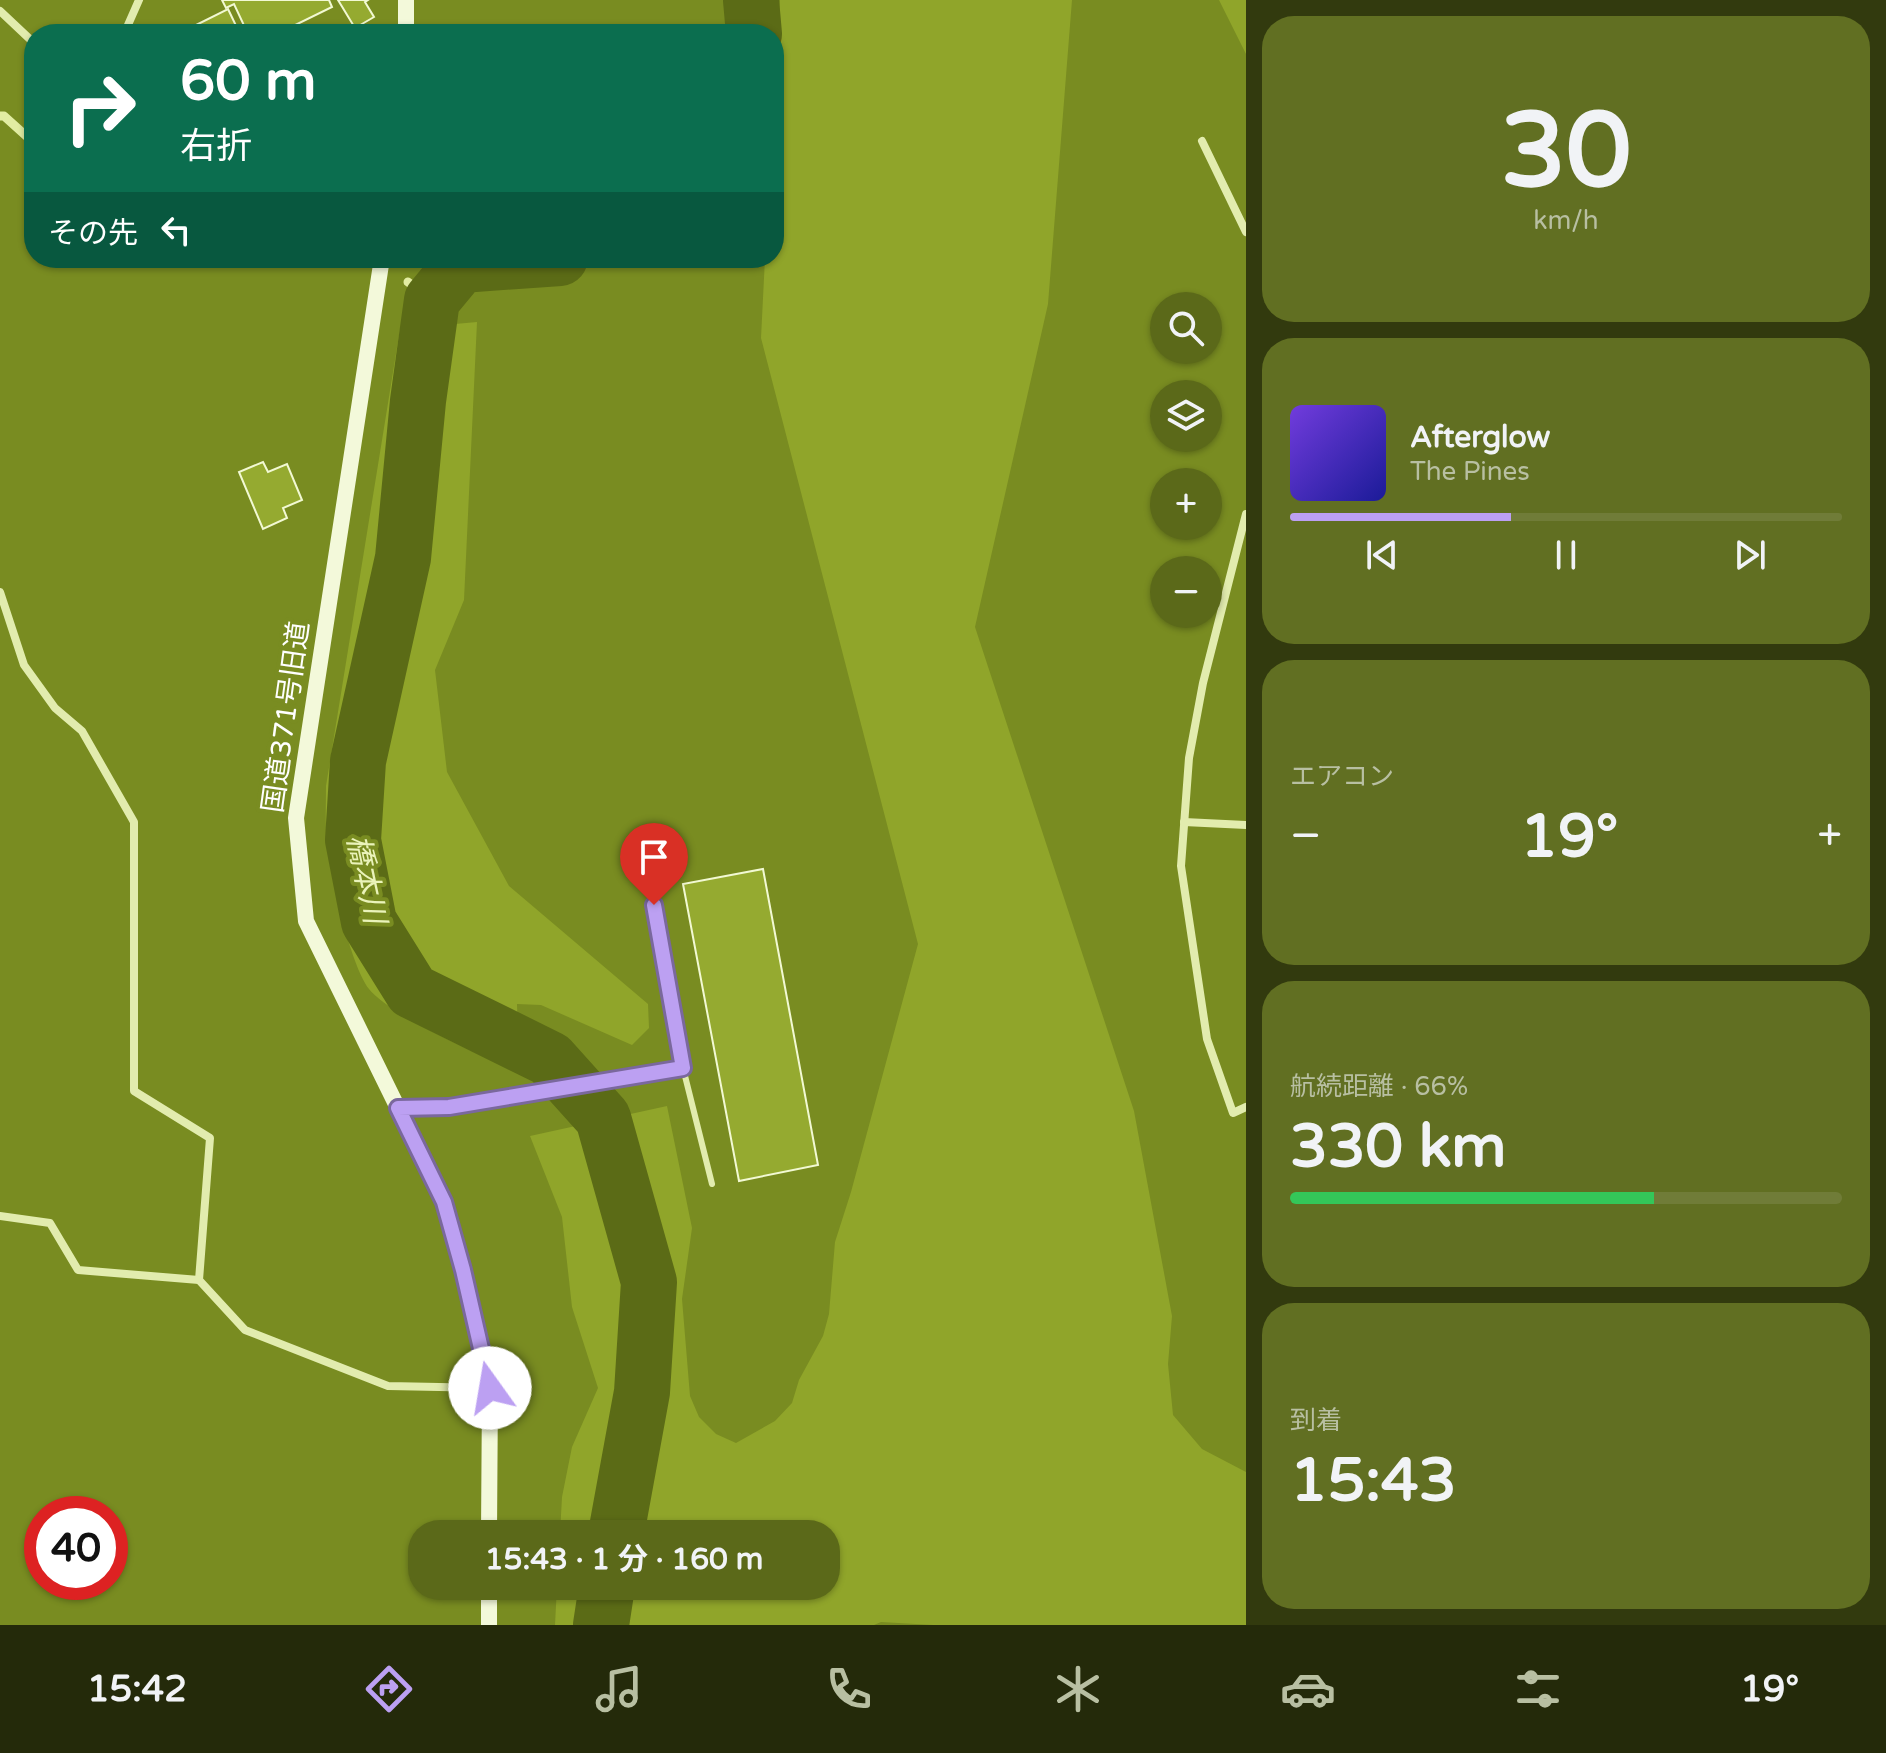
<!DOCTYPE html>
<html lang="ja">
<meta charset="utf-8">
<style>
body{margin:0;font-family:"Varela Round","Noto Sans JP",sans-serif;background:#616f22;color:#f1f3f6;height:100vh;display:flex;flex-direction:column;font-size:30px;white-space:nowrap}
*{box-sizing:border-box;margin:0}
p{font-size:26px;color:#b8bfa2}
.icon{flex:none;width:44px;height:44px;fill:none;stroke:currentColor;stroke-width:2;stroke-linecap:round;stroke-linejoin:round}
.map{position:relative;flex:1;overflow:hidden}
.details{display:flex;flex-direction:column;gap:16px;padding:16px;background:#323a0e;width:640px}
.details>*{flex:none}
.hud{position:absolute;left:24px;top:24px;width:760px;height:244px;border-radius:32px;box-shadow:0 2px 6px #0004;background:#0b6e4f;color:#fff;overflow:hidden}
.controls{position:absolute;left:1150px;top:292px;display:grid;gap:16px}
.controls a{display:grid;place-items:center;width:72px;height:72px;border-radius:50%;background:#5b6919;box-shadow:0 2px 6px #0004;font-size:40px}
.speed{position:absolute;left:24px;top:1496px;display:flex;gap:16px;font-size:40px;font-weight:700;text-align:center}
.speed>*{display:grid;place-content:center;width:104px;height:104px;border-radius:50%;background:#5b6919;box-shadow:0 2px 6px #0004;line-height:1}
.speed .limit{border:12px solid #d22;background:#fff;color:#111}
.pin{position:absolute;display:grid;place-items:center;width:68px;height:68px;color:#fff;margin:-82px -34px;border-radius:50% 50% 50% 0;rotate:-45deg;box-shadow:0 0 8px #0007}
.pin .icon{rotate:45deg}
.me{position:absolute;width:88px;margin:-44px;rotate:347deg;stroke-linejoin:round;filter:drop-shadow(0 0 6px #0008)}
.turn{display:flex;align-items:center;gap:28px;height:168px;padding:0 24px;font-size:36px}
.turn .icon{width:104px;height:104px;stroke-width:2.5}
.turn b{display:block;font-size:56px;line-height:68px}
.then{display:flex;align-items:center;height:76px;padding:0 24px;background:#0003;gap:16px;font-size:30px}
.big{font-size:60px;font-weight:700;line-height:1.1}
.details .card{flex:1;display:flex;flex-direction:column;justify-content:center;gap:12px;min-width:0;padding:0 28px;border-radius:32px;background:#616f22}
.details .dial{align-items:center;gap:0}
.dial b{font-size:104px;line-height:1}
.song{display:flex;align-items:center;gap:24px}
.cover{width:96px;height:96px;border-radius:12px;background:linear-gradient(135deg,hsl(260 70% 55%),hsl(240 70% 35%))}
.played{height:8px;border-radius:4px;background:linear-gradient(90deg,#bca0f2 40%,#707c38 40%)}
.keys{display:flex;justify-content:space-around;direction:ltr}
.heat{display:flex;justify-content:space-between;align-items:center;font-size:44px;direction:ltr}
.charge{height:12px;border-radius:6px;background:linear-gradient(90deg,#34c759 66%,#707c38 0)}
.trip{position:absolute;left:408px;top:1520px;width:432px;height:80px;border-radius:32px;background:#5b6919;box-shadow:0 2px 6px #0004;font-weight:700;line-height:80px;text-align:center}
.tab-bar{display:flex;height:128px;justify-content:space-around;align-items:center;background:#242a0a;color:#b8bfa2}
.tab-bar .icon{width:56px;height:56px}
.tab-bar .active{color:#bca0f2}
.tab-bar b{font-size:36px;color:#f1f3f6}
main{display:flex;flex:1;min-height:0}
.map>svg:first-child{display:block}
.green{fill:#90a52a}
.lines{fill:none;stroke-linecap:round;stroke-linejoin:round}
.stream{stroke:#e2eda2;stroke-width:9}
.river{stroke:#5b6b16;stroke-width:56}
.building{fill:#95aa30;stroke:#f2f9d3;stroke-width:2}
.lane{stroke:#e2ecae;stroke-width:6}
.street{stroke:#e2ecae;stroke-width:8}
.secondary{stroke:#f3f9da;stroke-width:16}
.route-casing{stroke:#7a689d;stroke-width:20}
.route{stroke:#bca0f2;stroke-width:14}
.labels{text-anchor:middle;dominant-baseline:central;stroke-width:8;stroke-linejoin:round;paint-order:stroke}
.street-label{font-size:28px;fill:#fff;stroke:#798c21}
.water-label{font-size:30px;font-style:italic;fill:#eaf3ba;stroke:#798c21}
</style>
<main>
<div class="map">
<svg width="1246" height="1625" viewBox="0 0 1246 1625">
<rect width="100%" height="100%" fill="#798c21"/>
<!-- green -->
<g class="green">
<path d="M 780,0 L 1072,0 L 1048,304 L 975,627 L 1134,1111 L 1172,1316 L 1168,1364 L 1173,1415 L 1202,1449 L 1246,1472 L 1246,1625 L 933,1625 L 881,1622 L 874,1625 L 555,1625 L 557,1586 L 826,1586 L 826,1534 L 560,1534 L 562,1497 L 572,1447 L 598,1388 L 572,1307 L 562,1217 L 530,1136 L 667,1106 L 692,1228 L 682,1299 L 690,1396 L 699,1417 L 716,1434 L 736,1443 L 775,1421 L 792,1403 L 799,1380 L 823,1336 L 829,1314 L 835,1242 L 851,1192 L 918,944 L 761,338 L 765,258 L 774,258 L 774,101 Z"/>
<path d="M 1219,0 L 1246,0 L 1246,54 Z"/>
<path d="M 477,322 L 464,600 L 435,670 L 447,772 L 509,886 L 648,1004 L 649,1028 L 632,1045 L 541,1005 L 517,1004 L 519,1070 C 488,1061 387,1013 369,989 C 350,964 330,874 327,842 C 325,823 326,804 326,786 L 400,329 Z"/>
</g>
<g class="lines">
<!-- stream -->
<g class="stream">
<path d="M 0,116 L 4,116 L 34,143"/>
<path d="M 408,282 L 432,300"/>
</g>
<!-- river -->
<g class="river">
<path d="M 751,0 L 754,34"/>
<path d="M 560,258 L 461,265 L 432,300 L 418,401 L 403,558 L 358,761 L 353,840 L 369,922 L 412,991 L 550,1059 L 603,1118 L 649,1282 L 642,1392 L 616,1534"/>
<path d="M 601,1625 L 607,1586"/>
</g>
</g>
<!-- building -->
<g class="building">
<path d="M 222,0 L 329,0 L 332,7 L 277,34 L 248,34 L 234,4 L 226,8 Z"/>
<path d="M 338,0 L 368,0 L 365,2 L 374,17 L 355,28 Z"/>
<path d="M 228,9 L 240,34 L 200,34 L 196,25 Z"/>
<path d="M 263,462 L 268,472 L 287,464 L 302,500 L 283,508 L 287,518 L 263,529 L 239,472 Z"/>
<path d="M 763,869 L 818,1165 L 739,1181 L 683,884 Z"/>
</g>
<g class="lines">
<!-- lane -->
<g class="lane">
<path d="M 683,1068 L 712,1184"/>
<path d="M 402,1108 L 449,1107 L 683,1068 L 654,905"/>
</g>
<!-- street -->
<g class="street">
<path d="M 0,11 L 34,43"/>
<path d="M 124,34 L 139,0"/>
<path d="M 1202,141 L 1246,232"/>
<path d="M 1246,514 L 1203,683 L 1189,758 L 1181,866 L 1207,1039 L 1233,1113 L 1246,1107"/>
<path d="M 0,592 L 24,665 L 55,708 L 82,731 L 134,822 L 134,1091 L 210,1138 L 199,1280 L 245,1330 L 388,1386 L 490,1388"/>
<path d="M 1184,822 L 1246,825"/>
<path d="M 0,1216 L 50,1223 L 78,1270 L 199,1280"/>
</g>
<!-- secondary -->
<g class="secondary">
<path d="M 406,0 L 406,34"/>
<path d="M 382,258 L 296,818 L 306,921 L 444,1202 L 463,1270 L 490,1388 L 489,1534"/>
<path d="M 489,1625 L 489,1586"/>
</g>
</g>
<g class="lines">
<defs>
<path id="route" d="M 490,1388 L 463,1270 L 444,1202 L 398,1108 L 449,1107 L 683,1068 L 654,905"/>
</defs>
<!-- route casing -->
<use href="#route" class="route-casing"/>
<!-- route -->
<use href="#route" class="route"/>
</g>
<g class="labels">
<!-- street labels -->
<g class="street-label">
<text transform="translate(286 717) rotate(-82)">国道371号旧道</text>
</g>
<!-- water labels -->
<g class="water-label">
<text transform="translate(366 879) rotate(78)">橋本川</text>
</g>
</g>
</svg>
<div class="controls">
<a><svg class="icon" aria-label="search" viewBox="0 0 24 24"><circle cx="10" cy="10" r="6"/><path d="M15 15l6 6"/></svg></a>
<a><svg class="icon" aria-label="layers" viewBox="0 0 24 24"><path d="M12 4l9 5-9 5-9-5zM3 14l9 5 9-5"/></svg></a>
<a>+</a>
<a>−</a>
</div>
<div class="speed"><div class="limit">40</div></div>
<div class="pin" style="left:654px;top:905px;background:#d93025"><svg class="icon" aria-label="arrive" viewBox="0 0 24 24"><path d="M6 21V4h12l-3 4 3 4H6"/></svg></div>
<svg class="me" style="left:490px;top:1388px" viewBox="-20 -20 40 40"><circle r="19" fill="#fff"/><path d="M0-13L10 11 0 6-10 11z" fill="#bca0f2"/></svg>
<div class="trip">15:43 · 1 分 · 160 m</div>
<div class="hud">
<div class="turn"><svg class="icon" aria-label="right" viewBox="0 0 24 24"><path d="M7 20v-9h11M14 6l5 5-5 5"/></svg><div><b>60 m</b>右折</div></div>
<div class="then">その先<svg class="icon" aria-label="left" viewBox="0 0 24 24"><path d="M17 20v-9H6M10 6l-5 5 5 5"/></svg></div>
</div>
</div>
<section class="details">
<div class="card dial"><b>30</b><p>km/h</p></div>
<div class="card">
<div class="song"><i class="cover"></i><div><b>Afterglow</b><p>The Pines</p></div></div>
<div class="played"></div>
<div class="keys"><svg class="icon" aria-label="previous" viewBox="0 0 24 24"><path d="M18 5L8 12l10 7zM5 5v14"/></svg><svg class="icon" aria-label="pause" viewBox="0 0 24 24"><path d="M8 5v14M16 5v14"/></svg><svg class="icon" aria-label="next" viewBox="0 0 24 24"><path d="M6 5l10 7-10 7zM19 5v14"/></svg></div>
</div>
<div class="card"><p>エアコン</p>
<div class="heat"><a>−</a><b class="big">19°</b><a>+</a></div>
</div>
<div class="card"><p>航続距離 · 66%</p><b class="big">330 km</b><div class="charge"></div></div>
<div class="card"><p>到着</p><b class="big">15:43</b></div>
</section>
</main>
<nav class="tab-bar">
<b>15:42</b>
<svg class="icon active" aria-label="directions" viewBox="0 0 24 24"><path d="M12 3l9 9-9 9-9-9zM9 14v-3h6M13 9l2 2-2 2"/></svg>
<svg class="icon" aria-label="music" viewBox="0 0 24 24"><path d="M9 18V5l10-2v13"/><circle cx="6" cy="18" r="3"/><circle cx="16" cy="16" r="3"/></svg>
<svg class="icon" aria-label="phone" viewBox="0 0 24 24"><path d="M5 4h4l2 5-3 2q2 4 5 5l2-3 5 2v4C11 20 4 13 5 4z"/></svg>
<svg class="icon" aria-label="climate" viewBox="0 0 24 24"><path d="M12 3v18M4 7l16 10M4 17L20 7"/></svg>
<svg class="icon" aria-label="car" viewBox="0 0 24 24"><path d="M5 17H2v-5l4-1 3-4h7l3 4 3 1v5h-3M9 17h6M6 11h13"/><circle cx="7" cy="17" r="2"/><circle cx="17" cy="17" r="2"/></svg>
<svg class="icon" aria-label="filters" viewBox="0 0 24 24"><path d="M4 7h16M4 17h16"/><circle cx="9" cy="7" r="2"/><circle cx="15" cy="17" r="2"/></svg>
<b>19°</b>
</nav>
